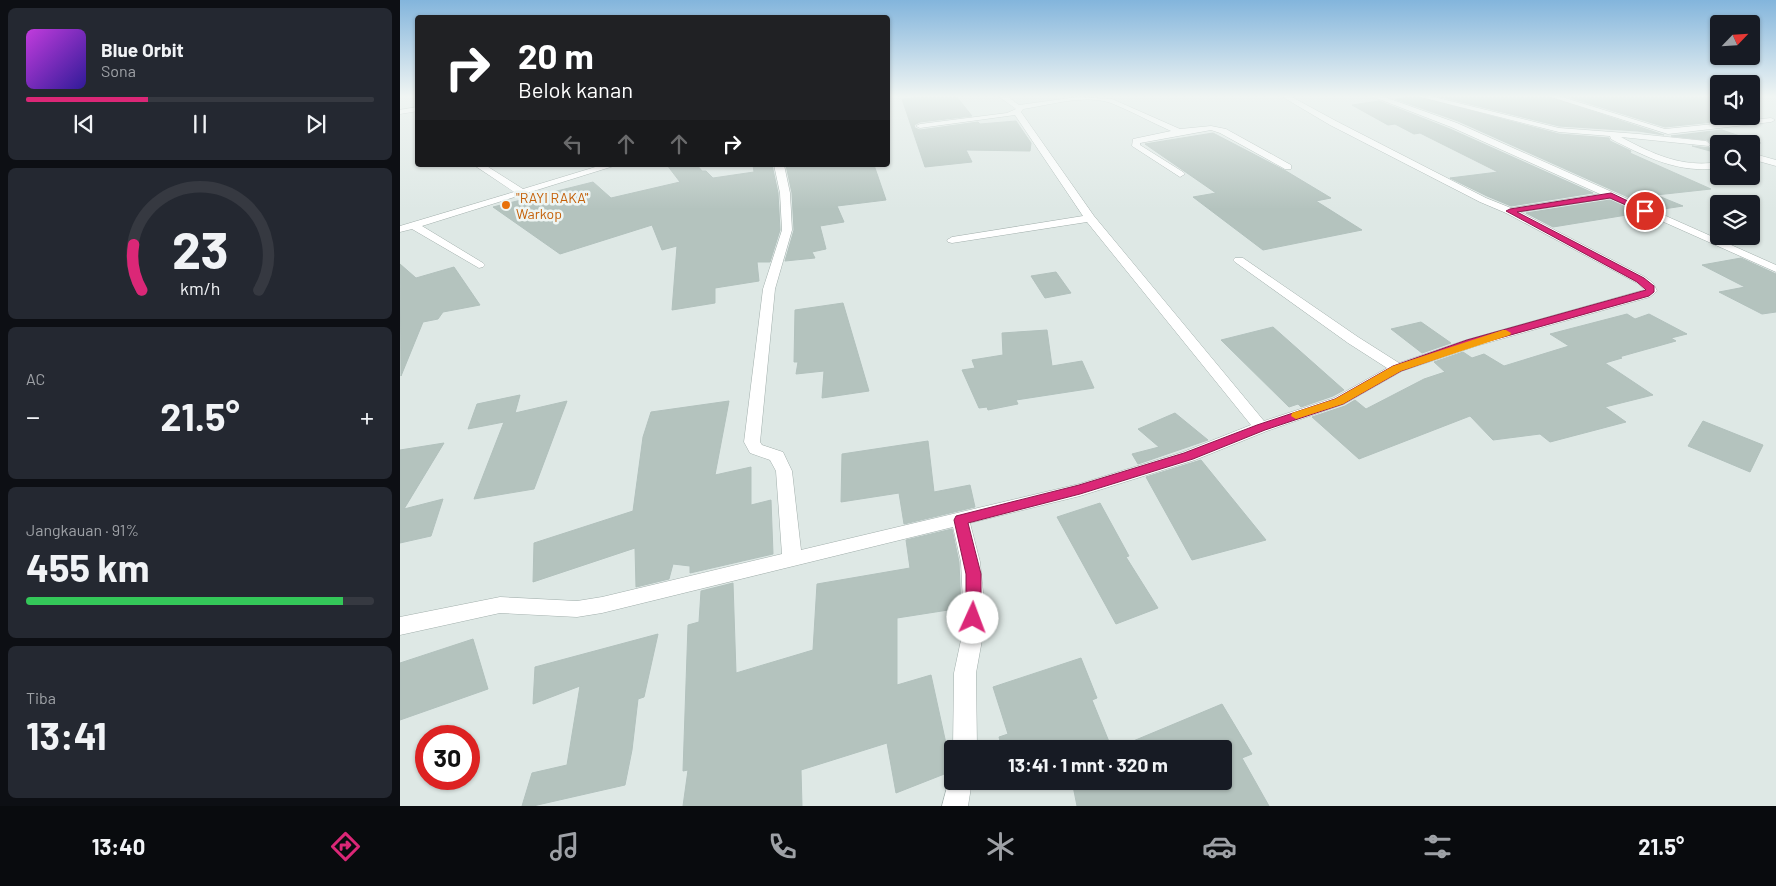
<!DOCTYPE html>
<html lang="id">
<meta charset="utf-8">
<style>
body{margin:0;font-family:Barlow,sans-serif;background:#242831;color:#f1f3f6;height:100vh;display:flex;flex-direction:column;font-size:19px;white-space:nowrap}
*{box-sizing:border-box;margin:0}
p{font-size:16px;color:#9ea1a6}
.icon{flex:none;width:28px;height:28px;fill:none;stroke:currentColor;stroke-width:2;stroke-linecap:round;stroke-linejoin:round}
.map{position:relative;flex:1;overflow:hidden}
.panel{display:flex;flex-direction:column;gap:8px;padding:8px;background:#0d0f14;width:400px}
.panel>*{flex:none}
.banner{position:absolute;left:15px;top:15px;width:475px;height:152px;border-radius:5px;box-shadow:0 1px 4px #0004;background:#202124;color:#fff;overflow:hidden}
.needle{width:32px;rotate:65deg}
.fabs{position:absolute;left:1310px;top:15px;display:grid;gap:10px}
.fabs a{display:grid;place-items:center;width:50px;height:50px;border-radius:5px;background:#171b24;box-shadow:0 1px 4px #0004;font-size:25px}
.speed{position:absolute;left:15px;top:725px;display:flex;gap:10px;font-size:25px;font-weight:700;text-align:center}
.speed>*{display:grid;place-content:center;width:65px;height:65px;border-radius:50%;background:#171b24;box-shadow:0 1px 4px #0004;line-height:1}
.speed .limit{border:8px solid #d22;background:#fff;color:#111}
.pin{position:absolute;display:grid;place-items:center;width:42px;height:42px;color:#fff;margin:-21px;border:2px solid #fff;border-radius:50%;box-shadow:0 1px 5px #0007}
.me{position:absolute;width:55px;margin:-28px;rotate:2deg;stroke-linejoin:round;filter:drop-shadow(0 0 4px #0008)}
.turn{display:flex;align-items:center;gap:18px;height:105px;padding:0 20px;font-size:22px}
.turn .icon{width:65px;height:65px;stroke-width:2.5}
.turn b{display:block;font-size:35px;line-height:42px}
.lanes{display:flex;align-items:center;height:48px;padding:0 20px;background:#0003;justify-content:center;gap:25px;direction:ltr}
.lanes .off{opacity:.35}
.big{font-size:38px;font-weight:700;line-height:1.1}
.panel .tile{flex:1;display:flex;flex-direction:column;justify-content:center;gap:8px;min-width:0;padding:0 18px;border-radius:8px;background:#242831}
.panel .dial{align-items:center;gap:0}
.dial svg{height:130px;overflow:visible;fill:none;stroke:#363941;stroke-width:7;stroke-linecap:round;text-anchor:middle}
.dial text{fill:#f1f3f6;stroke:none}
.song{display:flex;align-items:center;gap:15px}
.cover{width:60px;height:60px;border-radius:8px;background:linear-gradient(135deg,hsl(290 70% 55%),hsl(250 70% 35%))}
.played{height:5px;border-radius:2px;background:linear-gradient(90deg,#db2777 35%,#363941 35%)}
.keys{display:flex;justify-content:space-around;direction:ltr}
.heat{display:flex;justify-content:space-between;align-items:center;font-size:28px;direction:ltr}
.charge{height:8px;border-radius:4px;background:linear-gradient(90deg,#34c759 91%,#363941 0)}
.trip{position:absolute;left:544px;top:740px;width:288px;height:50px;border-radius:5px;background:#171b24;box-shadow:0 1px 4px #0004;font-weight:700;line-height:50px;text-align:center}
.dock{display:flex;height:80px;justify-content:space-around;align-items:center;background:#090b0e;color:#9ea1a6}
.dock .icon{width:35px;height:35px}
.dock .selected{color:#db2777}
.dock b{font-size:22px;color:#f1f3f6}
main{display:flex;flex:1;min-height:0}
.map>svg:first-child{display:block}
.building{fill:#b4c3be;stroke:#b2c1bd}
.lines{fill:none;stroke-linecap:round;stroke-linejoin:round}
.minor-casing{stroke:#a2afac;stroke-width:1}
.minor{fill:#fff;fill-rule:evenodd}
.route{fill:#db2777;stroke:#8e194d}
.slow{fill:#f59e0b}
.food-dot{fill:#e8710a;stroke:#eef5f3;stroke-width:2}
.labels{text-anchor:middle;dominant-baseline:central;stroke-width:5;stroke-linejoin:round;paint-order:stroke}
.far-food-label{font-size:14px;fill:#c56008;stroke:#eef5f3;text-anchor:start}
</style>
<main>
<section class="panel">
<div class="tile">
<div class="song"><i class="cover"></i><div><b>Blue Orbit</b><p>Sona</p></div></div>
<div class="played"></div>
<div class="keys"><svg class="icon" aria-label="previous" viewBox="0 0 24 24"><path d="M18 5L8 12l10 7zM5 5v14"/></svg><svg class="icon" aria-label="pause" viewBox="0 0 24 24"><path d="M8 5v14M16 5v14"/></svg><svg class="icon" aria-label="next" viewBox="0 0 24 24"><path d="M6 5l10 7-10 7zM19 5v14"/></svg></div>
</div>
<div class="tile dial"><svg viewBox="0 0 100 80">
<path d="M14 69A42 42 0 1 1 86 69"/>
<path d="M14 69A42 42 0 0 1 9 41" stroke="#db2777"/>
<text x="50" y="56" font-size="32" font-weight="700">23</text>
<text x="50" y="72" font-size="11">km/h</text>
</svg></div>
<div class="tile"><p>AC</p>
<div class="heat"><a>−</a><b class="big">21.5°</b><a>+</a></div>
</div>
<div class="tile"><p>Jangkauan · 91%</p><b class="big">455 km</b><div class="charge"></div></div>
<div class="tile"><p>Tiba</p><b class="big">13:41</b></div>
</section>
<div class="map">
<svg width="1376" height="806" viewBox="0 0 1376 806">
<rect width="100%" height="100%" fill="#dee8e5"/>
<!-- building -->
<g class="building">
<path d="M 533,96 L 556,96 L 572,116 L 520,122 L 514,125 L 515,128 L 520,130 L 578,122 L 580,124 L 616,121 L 631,143 L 630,151 L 566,150 L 572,162 L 525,167 L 502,99 Z"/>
<path d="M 1015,96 L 1159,134 L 1209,138 L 1210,141 L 1231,151 L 1230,153 L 1311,189 L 1256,195 L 1283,206 L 1257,210 L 1058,121 L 995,99 Z"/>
<path d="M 1037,96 L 1146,96 L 1264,135 L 1238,131 L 1159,126 Z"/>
<path d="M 1165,96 L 1319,96 L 1319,116 L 1323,116 L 1323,121 L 1265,127 Z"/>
<path d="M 979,101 L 1050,129 L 1193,193 L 1111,206 L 1087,196 L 1050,178 L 1098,172 L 1020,133 L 1014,134 L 995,124 L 988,125 L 952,105 Z"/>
<path d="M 1322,130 L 1361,143 L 1319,144 L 1319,150 L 1310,151 L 1292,146 L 1310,148 L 1312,144 L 1307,140 L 1271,136 Z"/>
<path d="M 813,133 L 886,171 L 931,198 L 916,201 L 962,230 L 863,250 L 793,197 L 816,193 L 745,144 Z"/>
<path d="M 267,165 L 297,165 L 302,171 L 306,171 L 313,178 L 354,172 L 353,165 L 372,165 L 378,193 L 380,230 L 370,262 L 357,262 L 359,281 L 315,288 L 315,303 L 272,310 L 277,246 L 262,250 L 252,225 L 160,254 L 93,207 L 193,182 L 211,198 L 280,182 Z"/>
<path d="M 386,165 L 474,165 L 486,200 L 437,206 L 444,222 L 420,226 L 426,249 L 412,252 L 415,258 L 385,261 L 394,230 L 392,193 Z"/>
<path d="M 1210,200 L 1239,213 L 1153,227 L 1126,213 Z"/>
<path d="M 1341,258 L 1376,274 L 1376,312 L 1362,314 L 1319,292 L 1345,287 L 1302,265 Z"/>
<path d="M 0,264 L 16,278 L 54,267 L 80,305 L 43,312 L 38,319 L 23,322 L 1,376 Z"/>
<path d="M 656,272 L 671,293 L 645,298 L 631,276 Z"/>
<path d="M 443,303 L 469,391 L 422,398 L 424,371 L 396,374 L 398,362 L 394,362 L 395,310 Z"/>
<path d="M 1227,314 L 1235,319 L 1249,314 L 1287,334 L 1271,338 L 1276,341 L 1219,357 L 1222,358 L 1205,363 L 1253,395 L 1205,407 L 1226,422 L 1150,442 L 1140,434 L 1093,440 L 1070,416 L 959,459 L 912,417 L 945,406 L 955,400 L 966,409 L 1024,379 L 1045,372 L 1034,362 L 1063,352 L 1072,358 L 1084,354 L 1104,366 L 1169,346 L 1150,334 Z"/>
<path d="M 1021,322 L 1051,343 L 1022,353 L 991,329 Z"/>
<path d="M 873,327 L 944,390 L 933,396 L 901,407 L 898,404 L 889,407 L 821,340 Z"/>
<path d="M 647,330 L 652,366 L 682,361 L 694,388 L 616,400 L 618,404 L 588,410 L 587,407 L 579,408 L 562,370 L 575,368 L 572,360 L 603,355 L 602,333 Z"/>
<path d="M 120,395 L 115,413 L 167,401 L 134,489 L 74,499 L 104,422 L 68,429 L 77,404 Z"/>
<path d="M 329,401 L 315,475 L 351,467 L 351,505 L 371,500 L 373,554 L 290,573 L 290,566 L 273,564 L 269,579 L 236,587 L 235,548 L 133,582 L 134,543 L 233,511 L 243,437 L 251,412 Z"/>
<path d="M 775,413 L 808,440 L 738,464 L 732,454 L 759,447 L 738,429 Z"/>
<path d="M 1303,421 L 1363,445 L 1350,472 L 1288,446 Z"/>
<path d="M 528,441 L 534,492 L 570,485 L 575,507 L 504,524 L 499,493 L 441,502 L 442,454 Z"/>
<path d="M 44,443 L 4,509 L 43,499 L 31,536 L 0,543 L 0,450 Z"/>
<path d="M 801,460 L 866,540 L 792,560 L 746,477 Z"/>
<path d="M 700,503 L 729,556 L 726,557 L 758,608 L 716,624 L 657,517 Z"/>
<path d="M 552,529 L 559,562 L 561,608 L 497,618 L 497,685 L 531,675 L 552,771 L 496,793 L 487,743 L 401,770 L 402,806 L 283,806 L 288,770 L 283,771 L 288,625 L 299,622 L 301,591 L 333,583 L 336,673 L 413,650 L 417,584 L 510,568 L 506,540 Z"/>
<path d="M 258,634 L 244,697 L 238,699 L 232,750 L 225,785 L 133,806 L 122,806 L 132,773 L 167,765 L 180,686 L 133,704 L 135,667 Z"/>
<path d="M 73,639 L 88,689 L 0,720 L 0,663 Z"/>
<path d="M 681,658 L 697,698 L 692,700 L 712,749 L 602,749 L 599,737 L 608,734 L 593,687 Z"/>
<path d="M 822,704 L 852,754 L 842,758 L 869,806 L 677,806 L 672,781 L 822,781 L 822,749 L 714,749 Z"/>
</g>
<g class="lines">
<defs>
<g id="minor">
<path d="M 598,96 L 607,96 L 619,105 L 677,97 L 712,99 L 780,129 L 811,126 L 826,129 L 891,165 L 891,169 L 885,169 L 820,133 L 811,130 L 740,143 L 740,145 L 783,172 L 785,174 L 780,177 L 732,146 L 733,139 L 771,131 C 751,122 731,111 711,103 C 684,94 650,105 623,109 L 621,112 L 694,216 L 864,421 L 934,398 L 987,368 L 948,343 L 835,262 L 833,260 L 835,258 L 843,258 L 958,337 L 999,363 L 1066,340 L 1244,290 L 1237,283 L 1106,213 L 1080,202 L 930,125 L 881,96 L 890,96 L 936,121 L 1086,198 L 1111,208 L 1200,194 L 1051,127 L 971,96 L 982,96 L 1057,123 L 1376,265 L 1376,272 L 1210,198 L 1120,212 L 1245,277 L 1253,283 L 1257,291 L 1250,297 L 1076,346 L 1002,371 L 944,404 L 867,431 L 795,460 L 680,496 L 570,523 L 580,562 L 584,603 L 582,640 L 576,673 L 577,749 L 553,749 L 554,673 L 561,640 L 563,603 L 561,562 L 553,527 L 202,613 L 177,617 L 100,613 L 0,635 L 0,617 L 100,597 L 177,601 L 202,597 L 382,554 L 376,471 L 370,460 L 350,453 L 344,442 L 363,289 L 382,230 L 380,193 L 374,165 L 384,165 L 390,193 L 392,230 L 375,289 L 360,442 L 362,445 L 383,452 L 392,471 L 401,550 L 679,484 L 783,452 L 851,425 L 687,222 L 552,243 L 548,242 L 547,240 L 552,237 L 683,216 L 615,115 L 520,128 L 516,126 L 520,124 L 607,113 L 616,109 Z"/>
<path d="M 1017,96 L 1030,96 L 1159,128 L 1239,134 L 1306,141 L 1310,144 L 1309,146 L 1221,137 C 1253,154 1282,168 1319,162 L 1319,168 C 1279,174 1246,157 1211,139 L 1210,136 L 1159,132 Z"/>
<path d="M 1148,96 L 1159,96 L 1265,129 L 1371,118 L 1375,120 L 1371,122 L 1268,134 Z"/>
<path d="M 18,107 L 18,111 L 0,114 L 0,110 Z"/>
<path d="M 1351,153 L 1376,160 L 1376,166 L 1351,159 Z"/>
<path d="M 74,165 L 85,165 L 123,189 L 202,165 L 217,165 L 22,226 L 83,263 L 85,265 L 83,267 L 79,268 L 12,229 L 0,232 L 0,226 L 114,192 Z"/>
<path d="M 551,772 L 552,781 L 572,781 L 568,806 L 542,806 Z"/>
</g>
</defs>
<!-- minor casing -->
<use href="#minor" class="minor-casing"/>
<!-- minor -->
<use href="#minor" class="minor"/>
</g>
<!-- sky -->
<linearGradient id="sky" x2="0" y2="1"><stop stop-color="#83b5dc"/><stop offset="0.46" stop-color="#f0f5f3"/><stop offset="1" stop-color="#f0f5f3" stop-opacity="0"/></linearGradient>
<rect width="1376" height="209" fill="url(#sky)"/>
<!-- route -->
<path class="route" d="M 1211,193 L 1249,211 L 1242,212 L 1210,198 L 1117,212 L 1244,278 L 1254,286 L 1254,292 L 1249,296 L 1075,345 L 1001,371 L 943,404 L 865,430 L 793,459 L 680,494 L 568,523 L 581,574 L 581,618 L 579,623 L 573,625 L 568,623 L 566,618 L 566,574 L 554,520 L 556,516 L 679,485 L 784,453 L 857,425 L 935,399 L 993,366 L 1067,340 L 1246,290 L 1237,282 L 1106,211 L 1110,209 Z"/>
<!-- slow -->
<path class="slow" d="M 1103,330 L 1106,330 L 1111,333 L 1110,335 L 1001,371 L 943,404 L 896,419 L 891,416 L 892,413 L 935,399 L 993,366 Z"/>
<!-- markers -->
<circle class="food-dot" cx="106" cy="205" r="5"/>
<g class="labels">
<!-- far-food labels -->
<g class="far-food-label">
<text x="116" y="197">"RAYI RAKA"<tspan x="116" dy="16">Warkop</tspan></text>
</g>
</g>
</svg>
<div class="fabs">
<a><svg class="needle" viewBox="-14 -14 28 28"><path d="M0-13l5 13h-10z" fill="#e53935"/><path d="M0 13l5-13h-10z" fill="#9ea1a6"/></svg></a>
<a><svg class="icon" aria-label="sound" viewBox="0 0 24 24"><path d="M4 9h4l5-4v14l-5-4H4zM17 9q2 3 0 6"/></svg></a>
<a><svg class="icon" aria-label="search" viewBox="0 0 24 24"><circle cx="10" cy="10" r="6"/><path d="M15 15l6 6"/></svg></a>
<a><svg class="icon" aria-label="layers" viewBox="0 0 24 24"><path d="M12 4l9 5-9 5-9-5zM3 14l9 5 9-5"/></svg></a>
</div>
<div class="speed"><div class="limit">30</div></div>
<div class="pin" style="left:1245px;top:211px;background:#d93025"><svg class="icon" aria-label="arrive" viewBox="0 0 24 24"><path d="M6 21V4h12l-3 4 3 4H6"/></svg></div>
<svg class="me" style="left:573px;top:618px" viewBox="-20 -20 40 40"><circle r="19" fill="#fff"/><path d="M0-13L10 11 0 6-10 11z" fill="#db2777"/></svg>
<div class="trip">13:41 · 1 mnt · 320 m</div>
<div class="banner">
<div class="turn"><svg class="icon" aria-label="right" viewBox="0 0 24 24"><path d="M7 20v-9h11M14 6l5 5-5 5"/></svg><div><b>20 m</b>Belok kanan</div></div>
<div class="lanes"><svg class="icon off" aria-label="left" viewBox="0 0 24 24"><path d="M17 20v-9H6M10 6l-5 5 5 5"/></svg><svg class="icon off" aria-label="ahead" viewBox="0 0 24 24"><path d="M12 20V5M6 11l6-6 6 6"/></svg><svg class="icon off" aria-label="ahead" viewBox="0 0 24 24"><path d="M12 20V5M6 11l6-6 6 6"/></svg><svg class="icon" aria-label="right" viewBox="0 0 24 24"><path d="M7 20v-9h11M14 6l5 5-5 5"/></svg></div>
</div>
</div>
</main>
<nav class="dock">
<b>13:40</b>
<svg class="icon selected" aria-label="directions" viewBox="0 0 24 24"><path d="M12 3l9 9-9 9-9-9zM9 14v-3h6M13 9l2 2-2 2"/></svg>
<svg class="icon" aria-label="music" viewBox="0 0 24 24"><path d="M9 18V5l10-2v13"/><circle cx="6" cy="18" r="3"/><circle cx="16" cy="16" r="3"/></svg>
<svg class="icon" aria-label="phone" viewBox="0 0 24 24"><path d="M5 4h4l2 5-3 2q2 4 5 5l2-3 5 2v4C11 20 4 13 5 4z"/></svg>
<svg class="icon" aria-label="climate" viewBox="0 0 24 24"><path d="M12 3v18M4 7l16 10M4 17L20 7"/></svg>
<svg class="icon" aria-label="car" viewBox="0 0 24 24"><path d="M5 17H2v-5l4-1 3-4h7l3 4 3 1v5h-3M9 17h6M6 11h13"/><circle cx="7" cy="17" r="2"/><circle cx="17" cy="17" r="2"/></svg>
<svg class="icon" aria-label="filters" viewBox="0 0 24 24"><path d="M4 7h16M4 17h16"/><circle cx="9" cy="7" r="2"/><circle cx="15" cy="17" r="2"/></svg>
<b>21.5°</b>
</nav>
